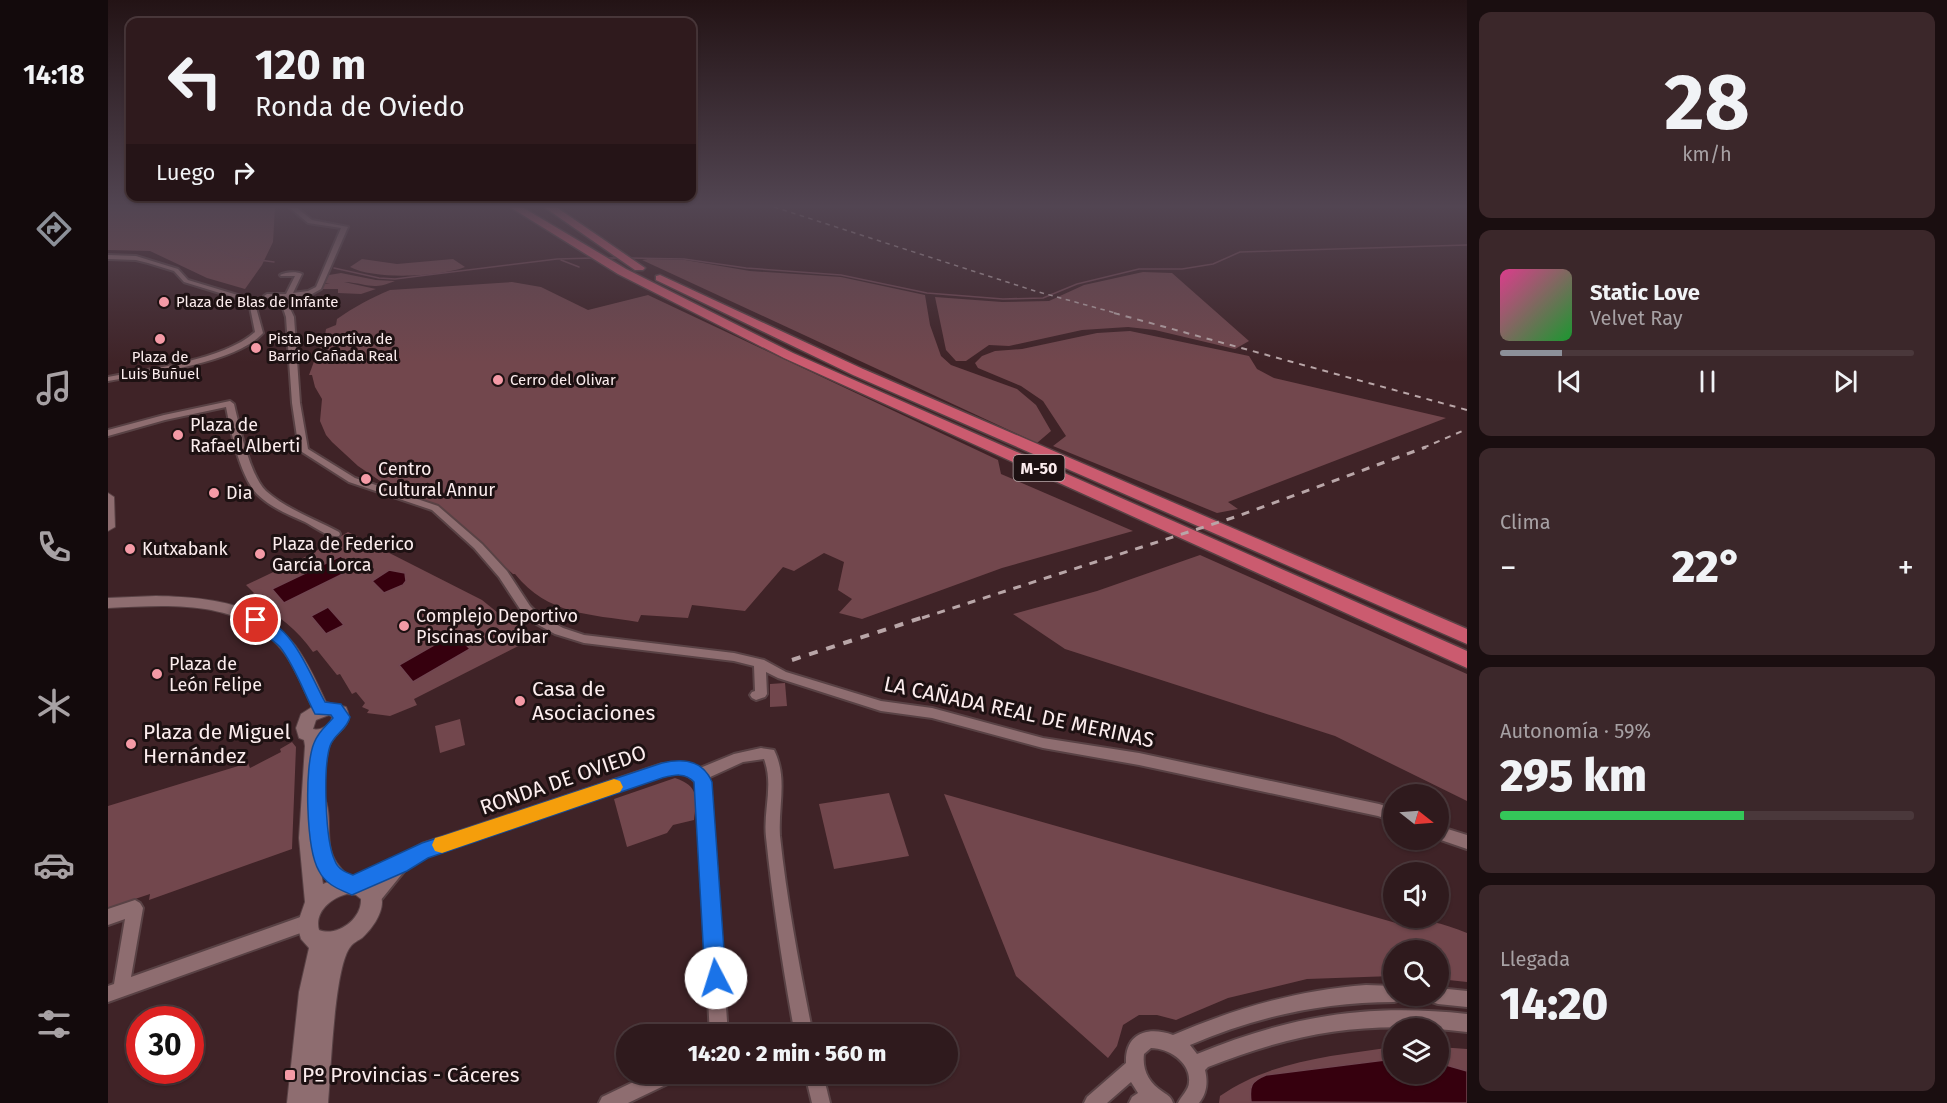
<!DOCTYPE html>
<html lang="es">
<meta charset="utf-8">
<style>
body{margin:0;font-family:"Fira Sans",sans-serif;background:#3b272a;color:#f1f3f6;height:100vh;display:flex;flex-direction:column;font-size:22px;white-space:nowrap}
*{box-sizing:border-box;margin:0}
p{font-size:20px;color:#a7a1a4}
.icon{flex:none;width:33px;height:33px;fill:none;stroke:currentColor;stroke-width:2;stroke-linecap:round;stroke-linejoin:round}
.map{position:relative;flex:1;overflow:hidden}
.side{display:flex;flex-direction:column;gap:12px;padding:12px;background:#1a0e10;width:480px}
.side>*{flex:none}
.guide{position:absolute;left:18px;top:18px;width:570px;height:183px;border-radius:12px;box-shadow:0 2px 4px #0004,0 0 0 2px #4a383b;background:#2f1a1d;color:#f1f3f6;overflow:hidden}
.needle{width:39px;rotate:107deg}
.buttons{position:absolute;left:1275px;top:784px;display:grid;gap:12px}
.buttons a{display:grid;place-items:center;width:66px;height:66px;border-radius:50%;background:#2f1a1d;box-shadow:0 2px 4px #0004,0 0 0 2px #4a383b;font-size:30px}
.speed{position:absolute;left:18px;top:1006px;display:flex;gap:12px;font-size:30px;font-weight:700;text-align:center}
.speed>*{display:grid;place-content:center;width:78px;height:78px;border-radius:50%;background:#2f1a1d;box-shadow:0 2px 4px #0004,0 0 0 2px #4a383b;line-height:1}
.speed .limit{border:9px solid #d22;background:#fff;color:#111}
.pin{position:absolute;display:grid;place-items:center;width:51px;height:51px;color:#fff;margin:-26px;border:3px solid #fff;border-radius:50%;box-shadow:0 2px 6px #0007}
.me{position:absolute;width:66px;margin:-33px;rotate:355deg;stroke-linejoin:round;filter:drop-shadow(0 0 4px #0008)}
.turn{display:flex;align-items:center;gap:21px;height:126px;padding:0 30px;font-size:27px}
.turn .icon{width:78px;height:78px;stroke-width:2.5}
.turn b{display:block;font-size:42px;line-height:51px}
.then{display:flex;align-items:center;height:57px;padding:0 30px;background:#0003;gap:12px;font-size:22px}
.big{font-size:45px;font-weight:800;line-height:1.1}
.side .widget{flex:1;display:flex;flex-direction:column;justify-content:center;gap:9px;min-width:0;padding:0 21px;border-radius:12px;background:#3b272a}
.side .dial{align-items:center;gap:0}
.dial b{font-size:78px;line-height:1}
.song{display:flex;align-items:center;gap:18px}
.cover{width:72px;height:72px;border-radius:9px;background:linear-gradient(135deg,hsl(330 70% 55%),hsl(130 70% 35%))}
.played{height:6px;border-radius:3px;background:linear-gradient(90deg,#8c9099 15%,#4a383b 15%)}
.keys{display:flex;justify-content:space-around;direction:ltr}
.heat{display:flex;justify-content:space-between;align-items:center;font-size:33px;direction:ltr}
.charge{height:9px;border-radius:4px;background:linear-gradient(90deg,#34c759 59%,#4a383b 0)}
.trip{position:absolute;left:508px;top:1024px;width:342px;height:60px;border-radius:30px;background:#2f1a1d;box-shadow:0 2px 4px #0004,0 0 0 2px #4a383b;font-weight:800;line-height:60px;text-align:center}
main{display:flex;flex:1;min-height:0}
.tab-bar{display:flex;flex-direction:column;width:108px;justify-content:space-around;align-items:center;background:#130a0c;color:#a7a1a4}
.tab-bar .icon{width:42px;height:42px}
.tab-bar .current{color:#8c9099}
.tab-bar b{font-size:27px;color:#f1f3f6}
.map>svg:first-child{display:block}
.green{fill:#72474d}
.water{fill:#36000e;stroke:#714751;stroke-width:1.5}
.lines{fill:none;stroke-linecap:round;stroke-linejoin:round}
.stream{stroke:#714751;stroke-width:1.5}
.street-casing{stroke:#594245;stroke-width:4}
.secondary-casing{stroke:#594245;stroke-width:2}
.highway-casing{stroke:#594245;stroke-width:3}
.street{fill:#8e6d70;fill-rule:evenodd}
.secondary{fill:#8e6d70;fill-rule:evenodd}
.highway{fill:#cb5b6f;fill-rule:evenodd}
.rail-far3{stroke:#b9a6a8;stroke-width:1.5;stroke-dasharray:4.5 4.5;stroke-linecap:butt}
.rail-far2{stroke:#b9a6a8;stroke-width:2;stroke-dasharray:6 6;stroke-linecap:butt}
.rail-far1{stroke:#b9a6a8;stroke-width:3;stroke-dasharray:8 8;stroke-linecap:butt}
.rail{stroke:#b9a6a8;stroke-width:4;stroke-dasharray:9 9;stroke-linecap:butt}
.route{fill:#1a73e8;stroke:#114b97;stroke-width:1.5}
.slow{fill:#f59e0b}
.poi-dot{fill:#f49aa6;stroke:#1d1112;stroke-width:2}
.labels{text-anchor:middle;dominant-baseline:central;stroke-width:6;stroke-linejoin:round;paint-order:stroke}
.far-poi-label{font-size:15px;fill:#fcedee;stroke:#1d1112;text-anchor:start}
.shield{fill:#1d1112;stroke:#b9abac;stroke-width:1.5}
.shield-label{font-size:16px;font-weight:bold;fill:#fcedee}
.poi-label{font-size:18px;fill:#fcedee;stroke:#1d1112;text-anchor:start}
.near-poi-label{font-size:21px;fill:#fcedee;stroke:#1d1112;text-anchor:start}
.near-street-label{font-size:21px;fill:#fcedee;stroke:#1d1112}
</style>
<main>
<nav class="tab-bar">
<b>14:18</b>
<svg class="icon current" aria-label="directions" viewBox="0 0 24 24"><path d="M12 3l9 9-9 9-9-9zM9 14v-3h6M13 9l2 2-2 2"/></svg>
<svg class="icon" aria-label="music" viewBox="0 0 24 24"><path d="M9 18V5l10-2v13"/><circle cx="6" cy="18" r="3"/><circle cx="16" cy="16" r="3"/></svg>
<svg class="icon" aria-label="phone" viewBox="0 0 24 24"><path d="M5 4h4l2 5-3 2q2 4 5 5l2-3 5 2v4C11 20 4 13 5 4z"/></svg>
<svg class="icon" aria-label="climate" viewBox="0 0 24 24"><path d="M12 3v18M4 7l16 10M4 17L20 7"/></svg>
<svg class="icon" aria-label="car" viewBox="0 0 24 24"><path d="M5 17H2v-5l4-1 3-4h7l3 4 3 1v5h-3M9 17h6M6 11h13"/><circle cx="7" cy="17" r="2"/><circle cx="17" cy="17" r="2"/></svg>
<svg class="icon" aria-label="filters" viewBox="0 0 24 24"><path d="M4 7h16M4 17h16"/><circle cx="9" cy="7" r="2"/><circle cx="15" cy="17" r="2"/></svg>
</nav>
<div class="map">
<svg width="1359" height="1103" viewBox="0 0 1359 1103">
<rect width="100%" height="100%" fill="#3f2327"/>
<!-- green -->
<g class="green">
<path d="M 0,207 L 167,207 L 165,242 L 154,265 L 137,289 L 99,278 L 42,251 L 0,250 Z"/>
<path d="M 254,259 L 289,264 L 345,259 L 357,267 C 332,277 266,280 242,267 Z"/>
<path d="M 540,259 L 577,260 L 642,271 L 733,277 L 817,295 L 822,325 L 833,356 L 843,365 L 909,389 L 928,405 L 943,431 L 929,443 L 534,260 Z"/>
<path d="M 1035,272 L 1064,273 L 1141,341 L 1127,349 L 1047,330 L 1020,327 L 974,330 L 901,346 L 881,345 L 858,361 L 848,361 L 838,350 L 827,297 L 894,302 L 941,301 L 976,285 Z"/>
<path d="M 233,273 L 268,280 L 287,281 C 263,291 260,283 236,282 L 268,289 L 253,294 L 230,293 L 230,289 L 213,289 L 216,284 L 222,283 L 216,283 L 221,275 Z"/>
<path d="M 404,282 L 433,287 L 480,310 L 540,295 L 890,460 L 893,474 L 1025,531 L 894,568 L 754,619 L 731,613 L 744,599 L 730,590 L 736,562 L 716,553 L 686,571 L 675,567 L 637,611 L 584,605 L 580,618 L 533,615 L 530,622 C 481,614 440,615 407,574 L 405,574 L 329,507 L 281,487 L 250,466 L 224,442 L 218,435 L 212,421 L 214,399 L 207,387 L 204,375 L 201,375 L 211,348 L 215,347 L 218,329 L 228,325 L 229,319 C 246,307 263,298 282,290 Z"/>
<path d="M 1022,331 L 1141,356 L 1149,369 L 1166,378 L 1338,418 L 1120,502 L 1130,509 L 1109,513 L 945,446 L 958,436 L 935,401 L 913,386 L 870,368 L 867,363 L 874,356 L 887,351 L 914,349 L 989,333 Z"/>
<path d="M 240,532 L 374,600 L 395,617 L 428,637 L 306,699 L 309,705 L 282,716 L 259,713 L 261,710 L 254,707 L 257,703 L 248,692 L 244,694 L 232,674 L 229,675 L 209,650 L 205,652 C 186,626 165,609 134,600 L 146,593 L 138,585 L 199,556 Z"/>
<path d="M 1092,555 L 1359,674 L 1359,801 L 1227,736 L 957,649 L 905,614 L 989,591 Z"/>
<path d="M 677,683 L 679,706 L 662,707 L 662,684 Z"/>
<path d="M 352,719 L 357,745 L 332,753 L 327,726 Z"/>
<path d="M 184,742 L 188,747 L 184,849 L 41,900 L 42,894 L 0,908 L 0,806 L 140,763 L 142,768 L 173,752 L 172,749 Z"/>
<path d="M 567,778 C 591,786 589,798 586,820 L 565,825 L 559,833 L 519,847 L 506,799 Z"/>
<path d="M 781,793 L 801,856 L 726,869 L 711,804 Z"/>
<path d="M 836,794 L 1288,923 L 1287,918 C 1313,918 1335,923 1359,933 L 1359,982 L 1331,979 L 1330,951 L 1286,951 L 1285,976 L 1199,979 L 1120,998 L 1068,1020 L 1049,1015 L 1031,1015 L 1015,1025 L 1009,1046 L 1000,1058 L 908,976 Z"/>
<path d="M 1285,1047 L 1286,1074 L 1330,1074 L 1331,1047 L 1359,1049 L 1359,1103 L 1111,1103 L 1112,1096 C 1164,1060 1225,1056 1285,1047 Z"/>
</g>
<!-- water -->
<g class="water">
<path d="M 233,556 L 245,569 L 176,603 L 164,589 Z"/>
<path d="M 281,570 L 297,573 L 298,581 L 295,585 L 276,593 L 264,581 Z"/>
<path d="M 220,607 L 236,625 L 218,634 L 203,616 Z"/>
<path d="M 347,633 L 362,649 L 305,682 L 291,665 Z"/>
<path d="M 1285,1059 L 1286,1074 L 1330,1074 L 1331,1063 L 1359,1071 L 1359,1103 L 1143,1102 C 1141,1086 1143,1081 1158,1075 Z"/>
</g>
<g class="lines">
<!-- stream -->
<g class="stream">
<path d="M 0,209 L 42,212 L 123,256 L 166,262"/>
<path d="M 496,258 L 513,258"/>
<path d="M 520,258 L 576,259 L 638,268 L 733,275 L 819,293 L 895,299 L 935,298 L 969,284 L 1031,269 L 1074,269 L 1105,264 L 1132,252 L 1359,245"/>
<path d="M 453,260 L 471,267"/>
<path d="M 226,268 L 271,278 L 287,279 L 449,259 L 486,258"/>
</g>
<defs>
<g id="street">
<path d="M 181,207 L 188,207 L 204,220 L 240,227 L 213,289 L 204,294 L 182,298 L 179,302 L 186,317 L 192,403 L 200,449 L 247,478 L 330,506 L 374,544 L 399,571 L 422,606 L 431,615 L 455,628 L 476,635 L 626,653 L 656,660 L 678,672 L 773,701 L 824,708 L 935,738 L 1031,753 L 1271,804 L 1286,809 L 1286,822 L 1270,816 L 1031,765 L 935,748 L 824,718 L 773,711 L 670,678 L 658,672 L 659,694 L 657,697 L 648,700 L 644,698 L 642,695 L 644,692 L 647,691 L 646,666 L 626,661 L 476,643 L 447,634 L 423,621 L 414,612 L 391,577 L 366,548 L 324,510 L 241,482 L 191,450 L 184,403 L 178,317 L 173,302 L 175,298 L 159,298 L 156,296 L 159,294 L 178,294 L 187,276 L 173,276 L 172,275 C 177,272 189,271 194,274 L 185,293 L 200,291 L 208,287 L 233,228 L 200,223 Z"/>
<path d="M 0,255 L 28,256 L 44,261 L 70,269 L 80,280 L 146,300 L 155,333 C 128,363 40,374 0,381 L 0,377 C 41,369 116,360 147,332 L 141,302 L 76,282 L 66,271 L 40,263 L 28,260 L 0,259 Z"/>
<path d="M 122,401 L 126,404 C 131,425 142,476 158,491 C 178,509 207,519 231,532 L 232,534 L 231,536 C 220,538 207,527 197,522 C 181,515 162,507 149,494 C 132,476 123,432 118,407 L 57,420 L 0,436 L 0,430 L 56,415 Z"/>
<path d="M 653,748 L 666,750 C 680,778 670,806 672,836 C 679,903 692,969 705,1035 L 687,1035 C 675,969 665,904 658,837 C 655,811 666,785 656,759 L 635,762 L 600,778 L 602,782 L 620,1035 L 602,1035 L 588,783 C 579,771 567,773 554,776 L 318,856 L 298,869 L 268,906 L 263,908 L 258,906 L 255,901 L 269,881 L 244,892 L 239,890 L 236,885 L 239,880 L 287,859 L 314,844 L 554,764 L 577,763 L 592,768 L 626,754 Z"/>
<path d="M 1330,826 L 1359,835 L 1359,849 L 1330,839 Z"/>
<path d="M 27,900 L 32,903 L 35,908 L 23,977 L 198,915 L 204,918 L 206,923 L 204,928 L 198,931 L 0,1002 L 0,986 L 6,984 L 17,919 L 0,925 L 0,909 Z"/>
<path d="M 1258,985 L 1286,986 L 1286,996 L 1294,996 L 1292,1000 L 1286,1002 C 1214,1002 1147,1017 1082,1045 L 1089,1054 C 1181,1016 1260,1003 1359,1014 L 1359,1032 C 1262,1020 1191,1031 1100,1067 L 1097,1070 C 1100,1082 1099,1093 1091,1103 L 1070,1103 C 1073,1096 1081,1090 1081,1082 C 1083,1063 1061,1048 1043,1048 L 1036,1054 C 1034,1070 1041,1083 1055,1092 C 1061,1096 1063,1097 1065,1103 L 1021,1103 L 1024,1097 L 1030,1093 L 1023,1082 L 999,1103 L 976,1103 L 979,1097 L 1018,1063 C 1017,1033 1040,1026 1065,1035 C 1128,1008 1190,990 1258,985 Z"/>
<path d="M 1330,988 L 1359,991 L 1359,1007 L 1330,1004 L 1324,1002 L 1322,996 L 1330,996 Z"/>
<path d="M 542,1074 L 571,1074 L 568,1080 L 520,1103 L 491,1103 L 494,1097 Z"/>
<path d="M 697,1074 L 715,1074 L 722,1103 L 704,1103 Z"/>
</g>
<g id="secondary">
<path d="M 0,493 L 6,497 L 7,527 L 0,531 Z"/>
<path d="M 48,596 C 98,597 153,602 187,645 C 200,662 209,683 218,702 L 238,707 C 248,727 227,731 222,745 C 219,751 220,758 217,764 L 213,765 L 212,795 L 216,796 C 226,817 215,843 229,863 C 232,867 237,874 242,876 C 256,881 273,881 274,902 C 274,915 263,930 254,938 C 251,940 245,943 243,946 C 226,965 223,1072 220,1103 L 179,1103 L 191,992 L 201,948 L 193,939 L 189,925 L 197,902 L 191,838 L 197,746 L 196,740 L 191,738 L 188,728 L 193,714 L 204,707 C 195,689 188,669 176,653 C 135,598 61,605 0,608 L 0,598 ZM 221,715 L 224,717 C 223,725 212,731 205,729 L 208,720 ZM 213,872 L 220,882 L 215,884 ZM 239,894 L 248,895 L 253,899 C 254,919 229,937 211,930 C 206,912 223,898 239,894 Z"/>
</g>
<g id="highway">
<path d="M 402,207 L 414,207 L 518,269 L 685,353 L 1359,651 L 1359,668 L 676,358 L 510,274 Z"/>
<path d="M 436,207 L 448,207 L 537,268 L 535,270 L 527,270 Z"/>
<path d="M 552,275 L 755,369 L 1359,629 L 1359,644 L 745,375 L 548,280 L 548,276 Z"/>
</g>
</defs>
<!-- street casing -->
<use href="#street" class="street-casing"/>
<!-- secondary casing -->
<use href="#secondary" class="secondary-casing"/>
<!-- highway casing -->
<use href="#highway" class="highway-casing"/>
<!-- street -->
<use href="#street" class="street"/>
<!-- secondary -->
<use href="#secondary" class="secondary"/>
<!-- highway -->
<use href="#highway" class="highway"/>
<!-- rail-far3 -->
<path class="rail-far3" d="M 666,207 L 927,291 L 1011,314"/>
<!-- rail-far2 -->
<g class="rail-far2">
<path d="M 1006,313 L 1359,410"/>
<path d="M 1315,448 L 1359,429"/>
</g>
<!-- rail-far1 -->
<path class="rail-far1" d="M 814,618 L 1130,516 L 1318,447"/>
<!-- rail -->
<path class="rail" d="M 684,660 L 819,616"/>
</g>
<!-- sky -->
<linearGradient id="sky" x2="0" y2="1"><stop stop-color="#231315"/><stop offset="0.57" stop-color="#524552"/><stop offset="1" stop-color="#524552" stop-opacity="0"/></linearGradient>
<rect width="1359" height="362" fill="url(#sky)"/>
<!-- route -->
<path class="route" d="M 148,615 C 186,626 200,671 217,702 L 233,704 L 242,717 C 239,730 226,734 222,746 C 215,768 217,841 227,861 C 230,869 237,872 245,875 L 314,843 L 554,763 C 575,758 595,760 604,782 L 618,978 L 615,985 L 608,989 L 600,985 L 597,978 L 586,782 C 577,772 566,775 554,778 L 320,858 L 299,871 L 244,895 C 231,889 218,885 211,871 C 198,849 196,767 206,743 C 210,732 218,726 225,718 L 223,715 L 207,714 C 196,693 187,666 172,647 C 163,637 147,631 140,620 Z"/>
<!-- slow -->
<path class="slow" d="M 506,779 L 512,781 L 515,787 L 512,792 L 334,853 L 327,851 L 324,845 L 327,838 L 334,836 Z"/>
<!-- markers -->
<g class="poi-dot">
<circle cx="56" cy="302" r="6"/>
<circle cx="52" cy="339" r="6"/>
<circle cx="148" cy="348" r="6"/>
<circle cx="390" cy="380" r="6"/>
<circle cx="70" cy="435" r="6"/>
<circle cx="258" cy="479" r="6"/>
<circle cx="106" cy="493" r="6"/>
<circle cx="22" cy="549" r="6"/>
<circle cx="152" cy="554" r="6"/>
<circle cx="296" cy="626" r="6"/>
<circle cx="49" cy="674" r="6"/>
<circle cx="412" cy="701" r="6"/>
<circle cx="23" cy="744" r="6"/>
<rect x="176" y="1069" width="12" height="12" rx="3"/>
</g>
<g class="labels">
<!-- far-poi labels -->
<g class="far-poi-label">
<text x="68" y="302">Plaza de Blas de Infante</text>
<text x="160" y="339">Pista Deportiva de<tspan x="160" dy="17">Barrio Cañada Real</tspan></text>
<text x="52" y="357" text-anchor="middle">Plaza de<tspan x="52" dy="17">Luis Buñuel</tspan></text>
<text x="402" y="380">Cerro del Olivar</text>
</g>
<!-- shield labels -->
<rect class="shield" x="905.5" y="455" width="51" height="26" rx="4.5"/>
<g class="shield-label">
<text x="931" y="468">M-50</text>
</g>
<!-- poi labels -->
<g class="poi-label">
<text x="82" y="425">Plaza de<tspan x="82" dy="21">Rafael Alberti</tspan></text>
<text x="270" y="469">Centro<tspan x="270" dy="21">Cultural Annur</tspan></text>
<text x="118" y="493">Dia</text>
<text x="164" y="544">Plaza de Federico<tspan x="164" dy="21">García Lorca</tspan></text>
<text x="34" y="549">Kutxabank</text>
<text x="308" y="616">Complejo Deportivo<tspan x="308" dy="21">Piscinas Covibar</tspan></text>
<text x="61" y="664">Plaza de<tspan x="61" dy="21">León Felipe</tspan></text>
</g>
<!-- near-poi labels -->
<g class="near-poi-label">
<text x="424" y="689">Casa de<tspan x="424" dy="24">Asociaciones</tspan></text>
<text x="35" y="732">Plaza de Miguel<tspan x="35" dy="24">Hernández</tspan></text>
<text x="194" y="1075">Pº Provincias - Cáceres</text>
</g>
<!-- near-street labels -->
<g class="near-street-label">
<text transform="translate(911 712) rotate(12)">LA CAÑADA REAL DE MERINAS</text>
<text transform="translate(455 780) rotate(-19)">RONDA DE OVIEDO</text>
</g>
</g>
</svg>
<div class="buttons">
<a><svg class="needle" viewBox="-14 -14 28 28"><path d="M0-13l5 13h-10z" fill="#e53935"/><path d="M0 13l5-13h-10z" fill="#a7a1a4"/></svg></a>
<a><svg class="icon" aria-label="sound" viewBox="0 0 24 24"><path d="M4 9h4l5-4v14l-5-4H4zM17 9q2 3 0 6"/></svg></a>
<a><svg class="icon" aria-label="search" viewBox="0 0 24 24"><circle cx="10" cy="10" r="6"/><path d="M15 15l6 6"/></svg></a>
<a><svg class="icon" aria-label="layers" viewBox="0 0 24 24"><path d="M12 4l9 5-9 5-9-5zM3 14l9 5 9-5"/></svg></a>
</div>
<div class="speed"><div class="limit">30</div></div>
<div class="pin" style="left:148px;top:620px;background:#d93025"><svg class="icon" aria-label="arrive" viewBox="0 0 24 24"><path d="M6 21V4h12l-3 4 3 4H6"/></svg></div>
<svg class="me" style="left:608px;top:978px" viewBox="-20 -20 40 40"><circle r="19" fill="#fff"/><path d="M0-13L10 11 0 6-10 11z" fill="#1a73e8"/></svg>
<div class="trip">14:20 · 2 min · 560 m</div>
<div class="guide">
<div class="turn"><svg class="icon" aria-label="left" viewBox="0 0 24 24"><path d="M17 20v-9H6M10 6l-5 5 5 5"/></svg><div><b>120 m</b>Ronda de Oviedo</div></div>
<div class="then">Luego<svg class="icon" aria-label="right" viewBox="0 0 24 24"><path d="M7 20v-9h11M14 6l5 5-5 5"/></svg></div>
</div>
</div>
<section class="side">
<div class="widget dial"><b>28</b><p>km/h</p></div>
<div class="widget">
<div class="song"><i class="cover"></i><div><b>Static Love</b><p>Velvet Ray</p></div></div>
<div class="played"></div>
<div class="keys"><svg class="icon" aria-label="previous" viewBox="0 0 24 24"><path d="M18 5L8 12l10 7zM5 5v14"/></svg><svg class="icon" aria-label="pause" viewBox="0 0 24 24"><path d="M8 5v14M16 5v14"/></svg><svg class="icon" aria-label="next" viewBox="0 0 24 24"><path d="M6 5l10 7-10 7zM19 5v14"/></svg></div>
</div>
<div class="widget"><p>Clima</p>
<div class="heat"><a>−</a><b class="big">22°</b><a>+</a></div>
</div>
<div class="widget"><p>Autonomía · 59%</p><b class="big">295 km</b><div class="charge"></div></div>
<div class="widget"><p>Llegada</p><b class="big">14:20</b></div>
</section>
</main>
